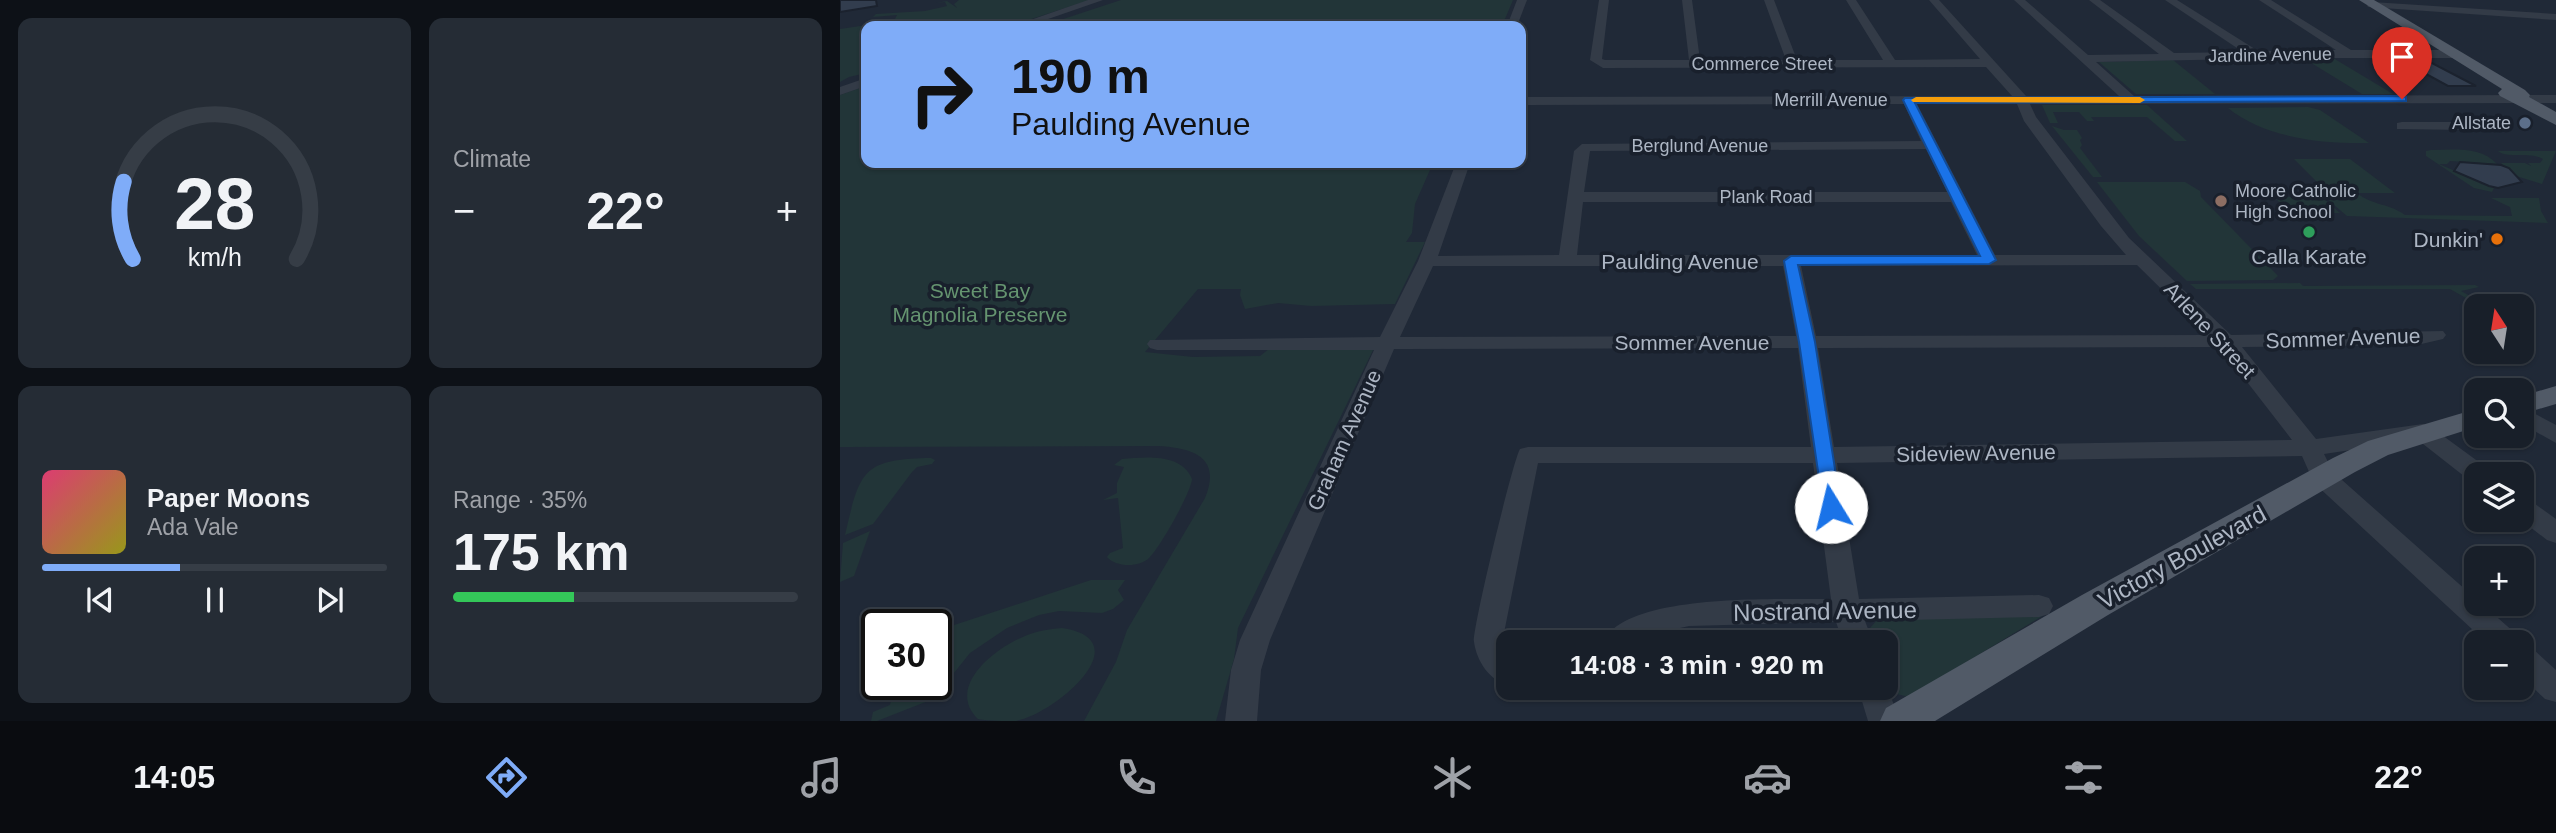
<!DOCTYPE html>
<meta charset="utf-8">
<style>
body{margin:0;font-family:Arial,sans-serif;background:#252c35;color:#f1f3f6;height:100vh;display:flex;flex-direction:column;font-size:26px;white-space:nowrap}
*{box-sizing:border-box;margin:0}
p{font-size:23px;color:#9fa2a8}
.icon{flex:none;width:38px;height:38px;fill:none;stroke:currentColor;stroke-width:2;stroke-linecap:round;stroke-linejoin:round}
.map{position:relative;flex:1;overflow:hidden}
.side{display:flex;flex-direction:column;gap:18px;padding:18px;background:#0d1117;width:840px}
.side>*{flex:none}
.banner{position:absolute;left:21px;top:21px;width:665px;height:147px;border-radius:14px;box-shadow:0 2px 5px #0004,0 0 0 2px #363d46;background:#7facf8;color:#111;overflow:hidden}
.needle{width:46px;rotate:348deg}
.buttons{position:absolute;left:1624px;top:294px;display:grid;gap:14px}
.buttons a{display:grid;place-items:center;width:70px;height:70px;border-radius:14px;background:#181f29;box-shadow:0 2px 5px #0004,0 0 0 2px #363d46;font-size:35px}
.speed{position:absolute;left:21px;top:609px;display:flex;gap:14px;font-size:35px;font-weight:700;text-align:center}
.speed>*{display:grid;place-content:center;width:91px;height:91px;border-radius:50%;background:#181f29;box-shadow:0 2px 5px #0004,0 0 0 2px #363d46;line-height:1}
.speed .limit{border:4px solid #111;border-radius:10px;background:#fff;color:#111}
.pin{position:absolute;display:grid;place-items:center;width:60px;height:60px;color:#fff;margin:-72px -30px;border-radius:50% 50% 50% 0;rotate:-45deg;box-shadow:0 0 7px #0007}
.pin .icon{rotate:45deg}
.me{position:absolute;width:77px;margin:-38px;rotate:351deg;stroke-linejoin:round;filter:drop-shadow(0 0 5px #0008)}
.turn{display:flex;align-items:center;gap:24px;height:147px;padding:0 35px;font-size:32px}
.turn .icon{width:91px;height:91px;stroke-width:2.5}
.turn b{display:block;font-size:49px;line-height:60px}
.big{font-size:52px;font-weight:700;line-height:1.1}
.side .widget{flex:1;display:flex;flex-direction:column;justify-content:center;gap:10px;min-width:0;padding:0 24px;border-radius:14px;background:#252c35}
.side .dial{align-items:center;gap:0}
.dial svg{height:182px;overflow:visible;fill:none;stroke:#363d46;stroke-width:7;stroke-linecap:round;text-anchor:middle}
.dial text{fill:#f1f3f6;stroke:none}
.song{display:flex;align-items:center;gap:21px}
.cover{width:84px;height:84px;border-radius:10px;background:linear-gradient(135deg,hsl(340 70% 55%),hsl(60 70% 35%))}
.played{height:7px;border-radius:4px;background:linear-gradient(90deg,#7facf8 40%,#363d46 40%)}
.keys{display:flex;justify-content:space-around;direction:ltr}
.heat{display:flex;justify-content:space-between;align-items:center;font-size:38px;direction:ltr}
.charge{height:10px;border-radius:5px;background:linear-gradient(90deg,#34c759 35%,#363d46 0)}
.side .tiles{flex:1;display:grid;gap:18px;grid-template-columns:repeat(2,1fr)}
.trip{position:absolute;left:656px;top:630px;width:402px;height:70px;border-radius:14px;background:#181f29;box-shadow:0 2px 5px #0004,0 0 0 2px #363d46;font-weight:700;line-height:70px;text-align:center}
.menu{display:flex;height:112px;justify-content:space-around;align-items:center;background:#0a0c10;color:#9fa2a8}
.menu .icon{width:49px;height:49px}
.menu .selected{color:#7facf8}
.menu b{font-size:32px;color:#f1f3f6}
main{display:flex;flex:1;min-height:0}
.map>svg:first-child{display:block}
.green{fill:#223538}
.building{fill:#323d4e;stroke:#1b222e;stroke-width:2}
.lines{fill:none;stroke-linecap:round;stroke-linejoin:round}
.minor{fill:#333b47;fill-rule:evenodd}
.major{fill:#515a67;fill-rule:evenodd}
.route{fill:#1a73e8;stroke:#114b97;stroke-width:2}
.slow{fill:#f59e0b}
.service-dot{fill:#5c6f8a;stroke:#19202c;stroke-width:2.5}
.education-dot{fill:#8d6e63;stroke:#19202c;stroke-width:2.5}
.leisure-dot{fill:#2e9e5b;stroke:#19202c;stroke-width:2.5}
.food-dot{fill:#e8710a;stroke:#19202c;stroke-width:2.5}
.labels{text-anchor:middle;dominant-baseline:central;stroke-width:7;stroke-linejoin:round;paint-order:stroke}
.far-street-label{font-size:18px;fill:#adb6c4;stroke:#19202c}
.far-poi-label{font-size:18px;fill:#adb6c4;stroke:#19202c;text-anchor:end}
.poi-label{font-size:21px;fill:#adb6c4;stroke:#19202c;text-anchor:end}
.street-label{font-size:21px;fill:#adb6c4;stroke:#19202c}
.park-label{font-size:21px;fill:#659470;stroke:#19202c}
.near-street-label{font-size:24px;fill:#adb6c4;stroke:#19202c}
</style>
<main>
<section class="side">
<div class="tiles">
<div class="widget dial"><svg viewBox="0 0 100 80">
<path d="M14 69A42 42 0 1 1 86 69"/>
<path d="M14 69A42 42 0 0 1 10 35" stroke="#7facf8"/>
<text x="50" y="56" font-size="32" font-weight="700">28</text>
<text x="50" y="72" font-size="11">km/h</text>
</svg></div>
<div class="widget"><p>Climate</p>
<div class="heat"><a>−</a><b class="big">22°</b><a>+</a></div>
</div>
<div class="widget">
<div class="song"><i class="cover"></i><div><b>Paper Moons</b><p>Ada Vale</p></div></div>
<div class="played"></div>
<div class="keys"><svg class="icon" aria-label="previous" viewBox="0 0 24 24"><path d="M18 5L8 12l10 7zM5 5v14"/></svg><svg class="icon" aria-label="pause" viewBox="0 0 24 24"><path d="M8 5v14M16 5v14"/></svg><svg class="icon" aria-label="next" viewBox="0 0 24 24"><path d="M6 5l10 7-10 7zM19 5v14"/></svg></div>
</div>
<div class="widget"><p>Range · 35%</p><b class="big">175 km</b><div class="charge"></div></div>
</div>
</section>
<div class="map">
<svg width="1716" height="721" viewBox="0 0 1716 721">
<rect width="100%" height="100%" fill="#202937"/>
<!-- green -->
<g class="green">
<path d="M 119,0 L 250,0 L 170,26 L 26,26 L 26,73 L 9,77 L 0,82 L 0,29 L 54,21 L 57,15 L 33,17 L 36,14 L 85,11 L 107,6 L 105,2 L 96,3 L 107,1 L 117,8 L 114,4 Z"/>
<path d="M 281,0 L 673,0 L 662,26 L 202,26 Z"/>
<path d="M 1463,58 L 1493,58 L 1553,94 L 1522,94 Z"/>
<path d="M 1333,60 L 1375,94 L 1296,94 L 1259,62 Z"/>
<path d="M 26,86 L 26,163 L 593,163 L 575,204 L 572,233 L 566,242 L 585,242 L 555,304 L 471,306 L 438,303 L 405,309 L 400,295 L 401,289 L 358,289 L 305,352 L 353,357 L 420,356 L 429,349 L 533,350 L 398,628 L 394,659 L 376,721 L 244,721 L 276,662 L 287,630 L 365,498 C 382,457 353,448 318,446 L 0,447 L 0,95 Z"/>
<path d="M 1202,105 L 1307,105 L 1347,141 L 1335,141 L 1307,117 L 1251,117 L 1254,121 L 1247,121 L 1239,112 L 1213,112 L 1218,123 L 1210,123 Z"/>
<path d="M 1468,107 L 1480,110 L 1529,143 C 1482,144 1425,138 1388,108 Z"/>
<path d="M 1212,126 L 1224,130 L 1237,130 L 1242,138 L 1240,140 L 1242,145 L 1240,148 L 1262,177 L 1253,177 Z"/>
<path d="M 1591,150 C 1614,150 1640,146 1657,164 L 1610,161 L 1607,164 L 1599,164 L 1654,188 L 1652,192 L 1634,188 L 1586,156 L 1586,151 Z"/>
<path d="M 1658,151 L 1716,151 L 1702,184 L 1676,176 L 1661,163 L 1685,163 L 1691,166 L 1688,163 L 1700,163 L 1703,159 C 1689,151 1666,159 1658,151 Z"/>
<path d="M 1454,159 L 1510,159 L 1555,193 L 1517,193 C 1531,205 1551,204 1565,215 L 1672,216 L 1670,207 L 1651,198 L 1699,198 L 1701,211 L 1708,223 L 1507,216 L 1474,188 L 1482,187 Z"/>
<path d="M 1257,182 L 1345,182 L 1360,191 L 1361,197 L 1438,276 L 1433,280 L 1347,281 L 1299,236 Z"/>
<path d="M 1434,197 L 1482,197 L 1500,213 L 1451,213 Z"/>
<path d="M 1460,283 L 1463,286 L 1635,285 L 1639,287 L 1621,291 L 1648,306 L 1640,306 L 1610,289 L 1356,289 L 1350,284 Z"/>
<path d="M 91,458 L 95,460 L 92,464 L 77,467 L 72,472 L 33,524 L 5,535 C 20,471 22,459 91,458 Z"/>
<path d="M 282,459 C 305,457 342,453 352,479 C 351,493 319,549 309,558 C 299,568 275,567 267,557 L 270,553 L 283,548 L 278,498 L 263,500 L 277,493 L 277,483 L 284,467 L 274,465 Z"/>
<path d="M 30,531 L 14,576 L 0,582 L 3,543 Z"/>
<path d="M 251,580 L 285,580 L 278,590 L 284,600 L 273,609 L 262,613 L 219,611 L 199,615 L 167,628 L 130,653 L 93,699 L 37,721 L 31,721 L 33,712 L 50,705 L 54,684 L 96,684 L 96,631 Z"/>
<path d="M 1207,613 L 1069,697 L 1057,694 L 1047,687 L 1046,642 L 1030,642 L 1029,629 L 1039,618 Z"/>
<path d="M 222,628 C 302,640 215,714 176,721 C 164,721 149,721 138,719 C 105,687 155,648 185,636 C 197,631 209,629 222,628 Z"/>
</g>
<!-- building -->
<g class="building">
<path d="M 0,0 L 36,0 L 37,6 L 0,12 Z"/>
<path d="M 1566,63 L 1592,63 L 1636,86 L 1608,86 Z"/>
<path d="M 1620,162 L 1661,165 L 1669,168 L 1682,182 L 1658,188 L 1649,186 L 1614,171 Z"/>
</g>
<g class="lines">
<!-- minor -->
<g class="minor">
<path d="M 248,0 L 263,0 L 188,26 L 173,26 Z"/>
<path d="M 677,0 L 687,0 L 677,26 L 667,26 Z"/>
<path d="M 759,0 L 769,0 L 762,59 L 765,60 L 849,60 L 842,0 L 852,0 L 860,60 L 946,60 L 924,0 L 934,0 L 957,60 L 1043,60 L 1006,0 L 1016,0 L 1055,60 L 1140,59 L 1089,0 L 1099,0 L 1186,96 L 1279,96 L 1174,0 L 1185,0 L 1248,55 L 1319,54 L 1249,0 L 1260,0 L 1334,53 L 1403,52 L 1325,0 L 1337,0 L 1418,51 L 1496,50 L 1419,0 L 1431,0 L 1511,50 L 1616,50 L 1622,54 L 1616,58 L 1451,58 L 1256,62 L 1294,96 L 1716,95 L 1716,103 L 1190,104 L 1196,117 L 1289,238 L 1391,335 L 1603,331 L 1606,335 L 1603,339 L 1577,345 L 1402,347 L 1476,439 L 1583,424 L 1591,427 L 1647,468 L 1650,474 L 1636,474 L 1636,482 L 1629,480 L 1578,440 L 1484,454 L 1493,472 L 1636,599 L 1636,604 L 1642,604 L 1675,633 L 1680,642 L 1646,642 L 1474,483 L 1462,456 L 997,463 L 1019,599 L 1199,595 L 1209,598 L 1213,606 L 1209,614 L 1199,617 L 1025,621 L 1033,642 L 1003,642 L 996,622 L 849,626 L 822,632 L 801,642 L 763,642 C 786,592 942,600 991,599 L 973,463 L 698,463 L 663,638 L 668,654 L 668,686 C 649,679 637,662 634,642 C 632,630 673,460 680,449 L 688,447 L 971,447 L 958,348 L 554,349 L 430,640 L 421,670 L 417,721 L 385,721 L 391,670 L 400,640 L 534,350 L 317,350 L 310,348 L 307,344 L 310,340 L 540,337 L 578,261 L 616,163 L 630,163 L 598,256 L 719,255 L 734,151 L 742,144 L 1081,141 L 1064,104 L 681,105 L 681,97 L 1172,96 L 1146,67 L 763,68 L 750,60 ZM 1077,104 L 1177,104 L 1184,121 L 1261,226 L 1286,255 L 1155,255 ZM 1086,149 L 1107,192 L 744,192 L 750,151 ZM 743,202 L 1111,202 L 1137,255 L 737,255 ZM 1297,265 L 1368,335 L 976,336 L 961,266 ZM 593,266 L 943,266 L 956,336 L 560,337 ZM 1380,347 L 1452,440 L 994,447 L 978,348 Z"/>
<path d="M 1532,2 L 1716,14 L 1716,20 L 1528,7 L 1527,5 Z"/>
<path d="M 26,78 L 26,86 L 0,95 L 0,87 Z"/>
<path d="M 1562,122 L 1626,122 L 1633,126 L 1626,130 L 1557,129 L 1557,123 Z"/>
<path d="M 1682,407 L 1716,425 L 1716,443 L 1682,424 Z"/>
<path d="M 1682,498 L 1691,501 L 1716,519 L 1716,543 L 1707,540 L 1681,520 Z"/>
<path d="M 1682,645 L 1693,649 L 1716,670 L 1716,702 L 1705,699 L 1682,677 Z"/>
<path d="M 1046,684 L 1060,721 L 1028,721 L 1018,688 L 1046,688 Z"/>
</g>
<!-- major -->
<g class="major">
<path d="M 1519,0 L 1534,0 L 1685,90 L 1690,95 L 1689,97 L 1716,112 L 1716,125 L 1660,96 L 1658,93 L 1662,89 Z"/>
<path d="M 1716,386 L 1716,404 L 1682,414 L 1682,396 Z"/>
<path d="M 1636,409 L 1636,427 L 1548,455 L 1515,472 L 1268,615 L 1095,721 L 1040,721 L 1046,708 L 1242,595 L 1493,458 L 1528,441 Z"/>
</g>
</g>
<!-- route -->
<path class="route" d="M 1562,96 L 1566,97 L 1566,101 L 1075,103 L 1156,260 L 1149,264 L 958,265 L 975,342 L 1001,507 L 998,512 L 984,512 L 959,342 L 944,261 L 951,256 L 1140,256 L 1063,100 L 1065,98 Z"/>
<!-- slow -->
<path class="slow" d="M 1076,97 L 1300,97 L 1305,100 L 1300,103 L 1073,102 L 1071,100 Z"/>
<!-- markers -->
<circle class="service-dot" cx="1685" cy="123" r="7"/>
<circle class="education-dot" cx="1381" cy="201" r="7"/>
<circle class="leisure-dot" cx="1469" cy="232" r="7"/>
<circle class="food-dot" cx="1657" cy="239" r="7"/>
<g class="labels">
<!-- far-street labels -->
<g class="far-street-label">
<text transform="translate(1430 55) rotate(-1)">Jardine Avenue</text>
<text x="922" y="64">Commerce Street</text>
<text x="991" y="100">Merrill Avenue</text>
<text x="860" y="146">Berglund Avenue</text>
<text x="926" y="197">Plank Road</text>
</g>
<!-- far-poi labels -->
<g class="far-poi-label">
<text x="1671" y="123">Allstate</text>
<text x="1395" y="191" text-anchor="start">Moore Catholic<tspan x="1395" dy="21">High School</tspan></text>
</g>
<!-- poi labels -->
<g class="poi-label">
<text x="1643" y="239">Dunkin'</text>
<text x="1469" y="256" text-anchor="middle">Calla Karate</text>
</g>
<!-- street labels -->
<g class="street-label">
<text x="840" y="261">Paulding Avenue</text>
<text transform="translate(1370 330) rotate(47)">Arlene Street</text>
<text transform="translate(1503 338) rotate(-2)">Sommer Avenue</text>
<text x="852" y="342">Sommer Avenue</text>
<text transform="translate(504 440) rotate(-66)">Graham Avenue</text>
<text transform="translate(1136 453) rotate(-1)">Sideview Avenue</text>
</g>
<!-- park labels -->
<g class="park-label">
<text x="140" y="290">Sweet Bay<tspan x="140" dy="24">Magnolia Preserve</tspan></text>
</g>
<!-- near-street labels -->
<g class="near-street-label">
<text transform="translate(1342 557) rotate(-29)">Victory Boulevard</text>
<text transform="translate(985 611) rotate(-1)">Nostrand Avenue</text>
</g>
</g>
</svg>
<div class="buttons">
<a><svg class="needle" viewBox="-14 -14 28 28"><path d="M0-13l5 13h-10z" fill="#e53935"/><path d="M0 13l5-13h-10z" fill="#9fa2a8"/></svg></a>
<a><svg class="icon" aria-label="search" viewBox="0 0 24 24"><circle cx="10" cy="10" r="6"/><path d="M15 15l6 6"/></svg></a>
<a><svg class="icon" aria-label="layers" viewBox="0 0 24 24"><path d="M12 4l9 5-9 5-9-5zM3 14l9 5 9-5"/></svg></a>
<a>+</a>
<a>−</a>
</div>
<div class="speed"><div class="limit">30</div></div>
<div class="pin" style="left:1562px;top:99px;background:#d93025"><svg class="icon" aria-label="arrive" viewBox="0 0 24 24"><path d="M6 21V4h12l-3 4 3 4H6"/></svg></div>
<svg class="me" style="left:991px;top:507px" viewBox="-20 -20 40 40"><circle r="19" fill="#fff"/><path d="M0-13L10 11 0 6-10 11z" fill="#1a73e8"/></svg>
<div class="trip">14:08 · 3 min · 920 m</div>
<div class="banner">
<div class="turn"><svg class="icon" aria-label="right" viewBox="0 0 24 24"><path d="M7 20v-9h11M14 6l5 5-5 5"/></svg><div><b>190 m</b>Paulding Avenue</div></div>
</div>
</div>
</main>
<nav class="menu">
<b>14:05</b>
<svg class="icon selected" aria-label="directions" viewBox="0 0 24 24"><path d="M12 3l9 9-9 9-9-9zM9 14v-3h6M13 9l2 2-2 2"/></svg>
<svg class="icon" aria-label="music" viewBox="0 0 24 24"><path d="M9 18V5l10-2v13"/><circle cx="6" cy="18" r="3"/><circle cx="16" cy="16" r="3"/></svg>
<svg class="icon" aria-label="phone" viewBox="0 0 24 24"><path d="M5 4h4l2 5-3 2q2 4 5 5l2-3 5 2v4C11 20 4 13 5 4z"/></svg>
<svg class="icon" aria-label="climate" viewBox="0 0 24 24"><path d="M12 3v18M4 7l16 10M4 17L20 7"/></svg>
<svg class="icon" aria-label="car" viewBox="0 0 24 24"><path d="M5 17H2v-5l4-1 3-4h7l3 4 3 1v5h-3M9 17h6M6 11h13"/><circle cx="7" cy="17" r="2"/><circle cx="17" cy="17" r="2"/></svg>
<svg class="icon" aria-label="filters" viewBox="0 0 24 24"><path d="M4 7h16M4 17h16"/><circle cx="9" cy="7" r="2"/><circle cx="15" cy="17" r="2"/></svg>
<b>22°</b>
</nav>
